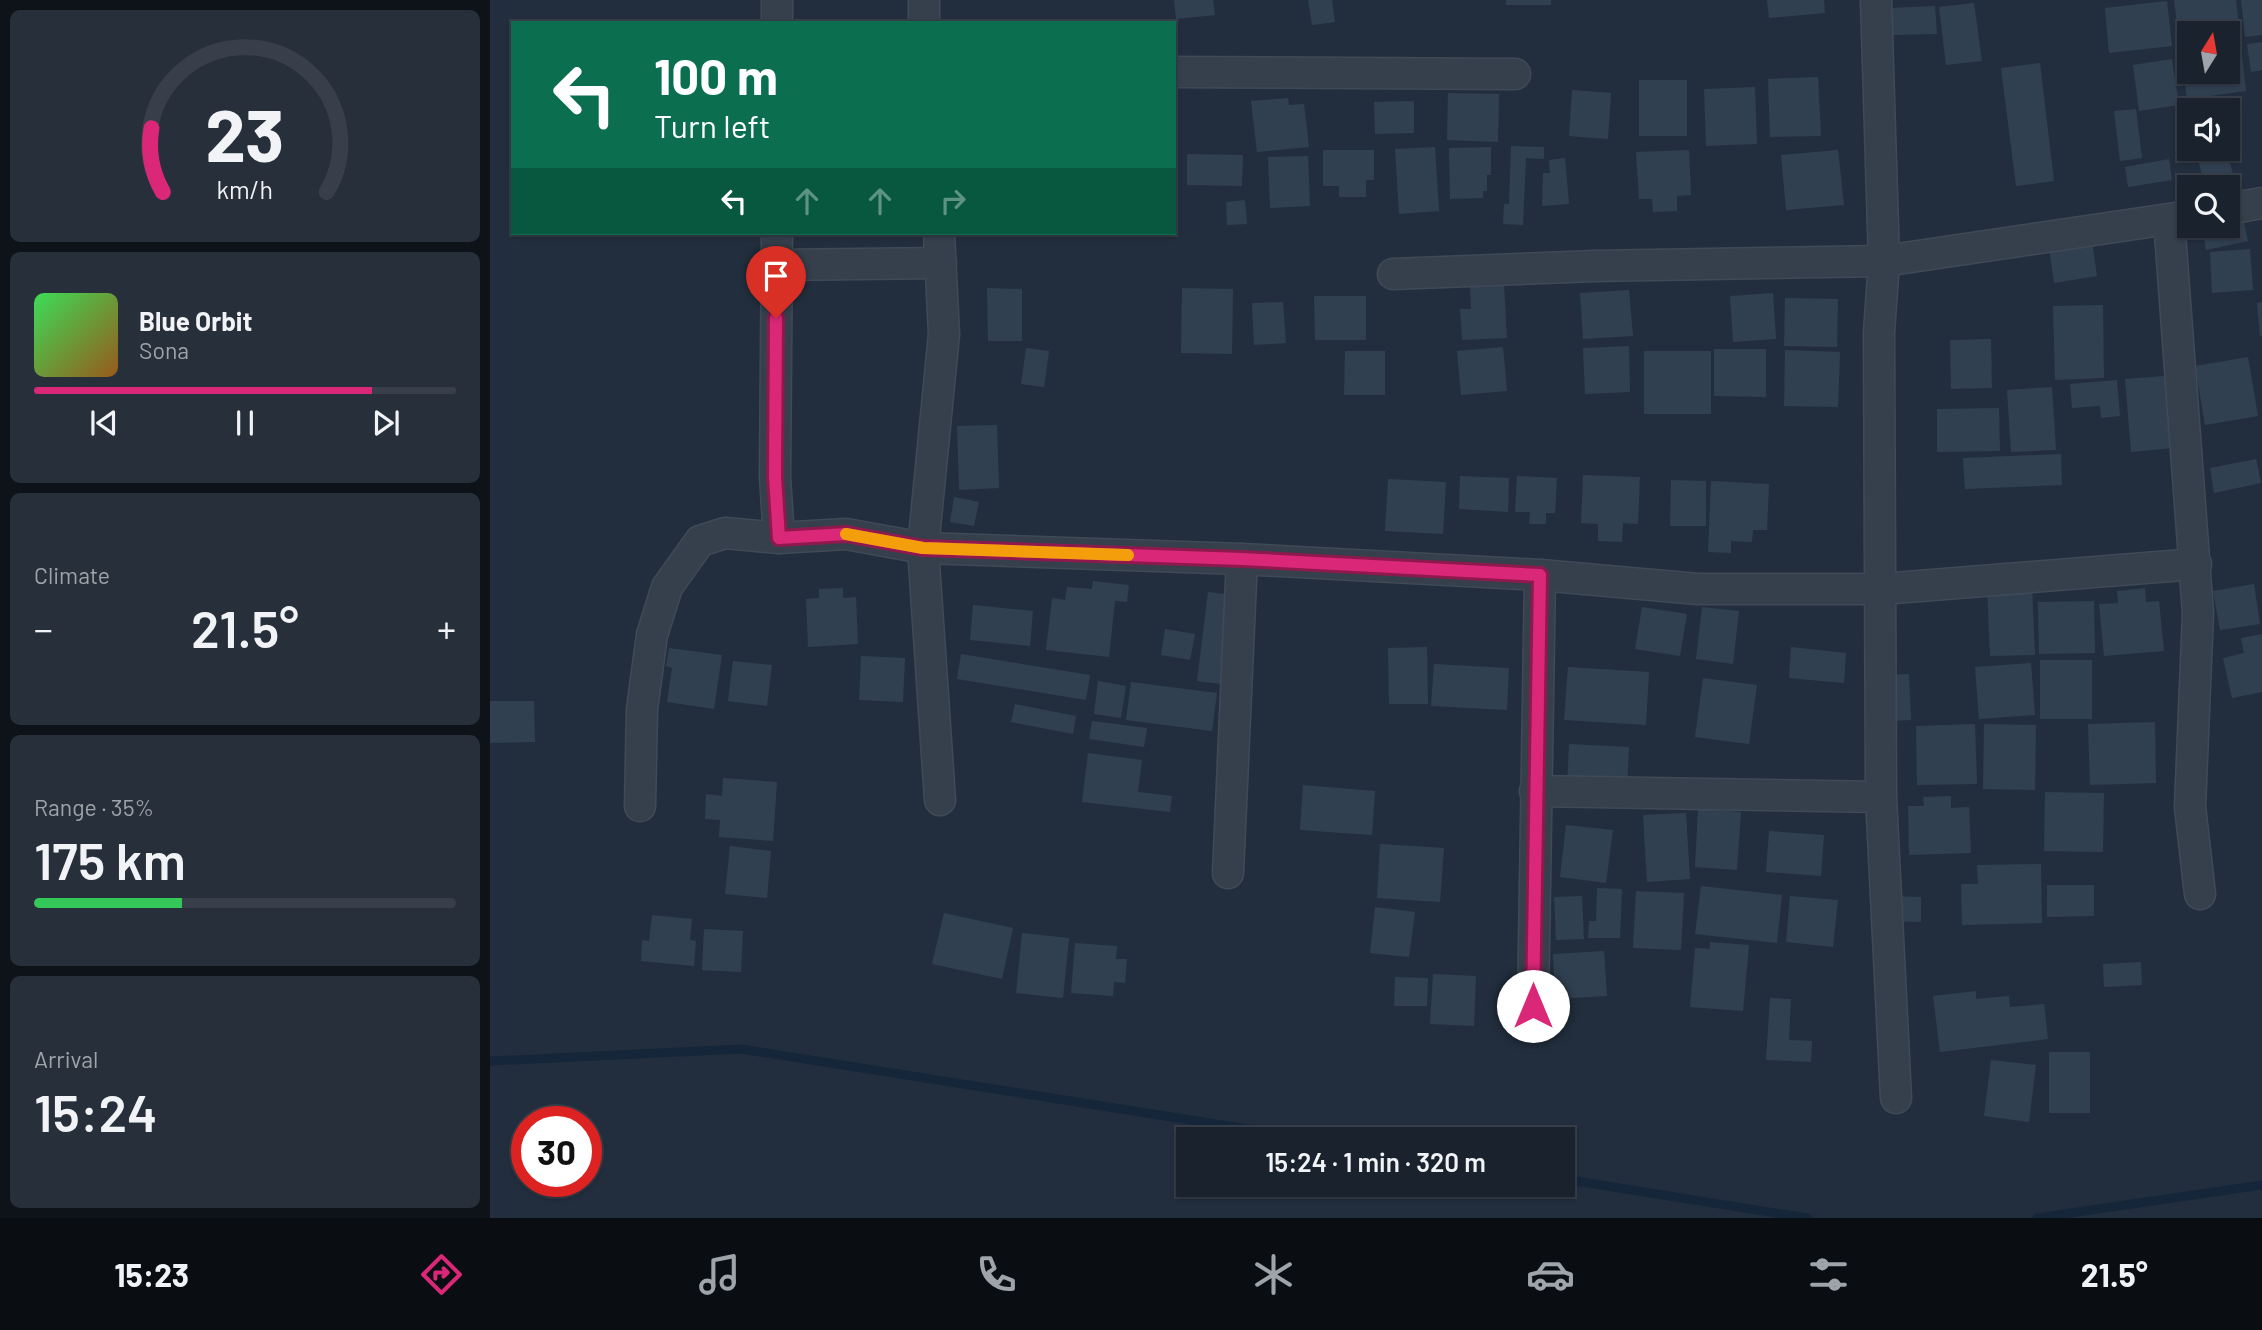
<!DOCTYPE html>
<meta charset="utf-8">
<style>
body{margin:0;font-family:Barlow,sans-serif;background:#272f3a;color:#f1f3f6;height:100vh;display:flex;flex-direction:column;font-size:26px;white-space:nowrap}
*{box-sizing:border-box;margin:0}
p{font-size:23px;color:#9fa4aa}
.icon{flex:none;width:38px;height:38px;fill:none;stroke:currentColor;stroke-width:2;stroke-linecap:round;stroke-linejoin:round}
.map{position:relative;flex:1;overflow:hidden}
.details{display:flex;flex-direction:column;gap:10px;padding:10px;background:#0e1319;width:490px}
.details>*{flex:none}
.guide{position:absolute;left:21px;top:21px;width:665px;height:214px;border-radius:0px;box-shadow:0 2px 5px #0004,0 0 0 2px #383f4a;background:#0b6e4f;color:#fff;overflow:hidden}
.needle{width:46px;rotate:11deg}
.controls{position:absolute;left:1687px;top:21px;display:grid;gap:14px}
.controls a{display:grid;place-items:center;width:63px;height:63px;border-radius:0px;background:#1a222e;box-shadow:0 2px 5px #0004,0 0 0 2px #383f4a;font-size:35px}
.speed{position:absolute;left:21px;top:1106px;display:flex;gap:14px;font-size:35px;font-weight:700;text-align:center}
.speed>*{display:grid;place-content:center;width:91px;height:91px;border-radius:50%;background:#1a222e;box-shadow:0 2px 5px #0004,0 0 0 2px #383f4a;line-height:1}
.speed .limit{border:10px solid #d22;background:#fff;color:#111}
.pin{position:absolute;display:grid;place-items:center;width:60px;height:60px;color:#fff;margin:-72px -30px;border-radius:50% 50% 50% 0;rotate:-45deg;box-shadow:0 0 7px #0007}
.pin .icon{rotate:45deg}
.me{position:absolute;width:77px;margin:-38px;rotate:0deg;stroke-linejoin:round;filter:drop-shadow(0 0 5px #0008)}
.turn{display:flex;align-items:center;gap:24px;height:147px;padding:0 28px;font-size:32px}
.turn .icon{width:91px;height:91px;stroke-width:2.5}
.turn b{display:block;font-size:49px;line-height:60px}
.lanes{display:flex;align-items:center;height:66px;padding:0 28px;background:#0003;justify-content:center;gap:35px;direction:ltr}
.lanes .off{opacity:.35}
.big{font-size:52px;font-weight:600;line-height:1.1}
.details .widget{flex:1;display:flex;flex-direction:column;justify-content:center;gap:10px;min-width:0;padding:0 24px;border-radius:10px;background:#272f3a}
.details .dial{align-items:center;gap:0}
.dial svg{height:182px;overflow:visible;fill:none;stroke:#383f4a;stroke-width:7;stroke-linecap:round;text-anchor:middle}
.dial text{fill:#f1f3f6;stroke:none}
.song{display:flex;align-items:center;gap:21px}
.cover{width:84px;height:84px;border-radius:10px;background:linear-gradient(135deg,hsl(130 70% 55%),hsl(30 70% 35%))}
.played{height:7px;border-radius:4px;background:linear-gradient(90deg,#db2777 80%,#383f4a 80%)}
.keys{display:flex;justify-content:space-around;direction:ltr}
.heat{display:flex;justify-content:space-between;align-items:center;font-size:38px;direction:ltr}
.charge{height:10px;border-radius:5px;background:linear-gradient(90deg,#34c759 35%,#383f4a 0)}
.trip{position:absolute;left:686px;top:1127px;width:399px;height:70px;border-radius:0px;background:#1a222e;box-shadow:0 2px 5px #0004,0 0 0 2px #383f4a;font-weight:600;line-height:70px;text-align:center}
.tabs{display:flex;height:112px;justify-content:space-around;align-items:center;background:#0a0e12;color:#9fa4aa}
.tabs .icon{width:49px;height:49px}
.tabs .on{color:#db2777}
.tabs b{font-size:32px;color:#f1f3f6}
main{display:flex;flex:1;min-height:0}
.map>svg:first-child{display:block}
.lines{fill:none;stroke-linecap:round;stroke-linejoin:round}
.stream{stroke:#15263b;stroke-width:9}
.building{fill:#314051}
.street-casing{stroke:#404956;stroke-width:33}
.street{stroke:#36404d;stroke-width:30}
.route-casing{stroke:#8e194d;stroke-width:18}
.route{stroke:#db2777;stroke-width:12}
.slow{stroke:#f59e0b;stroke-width:12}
</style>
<main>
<section class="details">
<div class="widget dial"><svg viewBox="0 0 100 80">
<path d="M14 69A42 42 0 1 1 86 69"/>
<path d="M14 69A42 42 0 0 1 9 41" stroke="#db2777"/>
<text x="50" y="56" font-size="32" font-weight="700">23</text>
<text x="50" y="72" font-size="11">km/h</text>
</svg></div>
<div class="widget">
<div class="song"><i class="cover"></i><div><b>Blue Orbit</b><p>Sona</p></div></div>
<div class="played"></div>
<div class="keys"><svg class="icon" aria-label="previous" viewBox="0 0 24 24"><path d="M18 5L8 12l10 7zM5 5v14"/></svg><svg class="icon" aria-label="pause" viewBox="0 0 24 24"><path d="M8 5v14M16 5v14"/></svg><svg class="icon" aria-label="next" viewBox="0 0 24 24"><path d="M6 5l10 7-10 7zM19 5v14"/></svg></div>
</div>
<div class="widget"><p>Climate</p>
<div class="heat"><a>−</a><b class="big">21.5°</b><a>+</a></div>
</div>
<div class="widget"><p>Range · 35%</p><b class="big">175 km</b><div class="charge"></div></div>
<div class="widget"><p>Arrival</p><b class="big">15:24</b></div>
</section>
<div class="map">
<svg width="1772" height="1218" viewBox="0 0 1772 1218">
<rect width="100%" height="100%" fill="#222e3d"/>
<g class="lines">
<!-- stream -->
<g class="stream">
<path d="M 0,1061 L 251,1049 L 821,1139"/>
<path d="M 1073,1179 L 1317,1218"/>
<path d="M 1547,1218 L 1772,1185"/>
</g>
</g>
<!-- building -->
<g class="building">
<path d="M 684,0 L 723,0 L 725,15 L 686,19 Z"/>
<path d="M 818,0 L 842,0 L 845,22 L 822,25 Z"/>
<rect x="1016" y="0" width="45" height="5"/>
<path d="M 1277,0 L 1334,0 L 1335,13 L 1279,18 Z"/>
<path d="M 1684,0 L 1746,0 L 1750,35 L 1699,33 L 1699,41 L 1689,42 Z"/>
<path d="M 1751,0 L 1772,0 L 1772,35 L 1755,37 Z"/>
<path d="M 1677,1 L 1682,46 L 1619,53 L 1615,8 Z"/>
<path d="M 1484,3 L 1492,61 L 1456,65 L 1449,7 Z"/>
<path d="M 1445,6 L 1447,34 L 1401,35 L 1400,8 Z"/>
<path d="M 1772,42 L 1772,70 L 1761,72 L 1757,44 Z"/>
<path d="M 1751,45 L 1756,91 L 1697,99 L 1691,52 L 1699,51 L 1699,72 L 1738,72 L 1738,47 Z"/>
<path d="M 1682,59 L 1689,105 L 1649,111 L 1643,65 Z"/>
<path d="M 1550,63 L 1564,181 L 1526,186 L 1511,68 Z"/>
<path d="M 1328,77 L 1331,136 L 1280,137 L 1278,79 Z"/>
<rect x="1149" y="80" width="48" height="56"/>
<path d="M 1265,87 L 1267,144 L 1216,146 L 1214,89 Z"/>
<path d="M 1082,90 L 1121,93 L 1118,139 L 1079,136 Z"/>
<path d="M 958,93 L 1009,94 L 1008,142 L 957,140 Z"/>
<path d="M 684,97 L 687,97 L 688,139 L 684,140 Z"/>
<path d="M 798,98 L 799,105 L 814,104 L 819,147 L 767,152 L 761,101 Z"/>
<path d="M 924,101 L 924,133 L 885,134 L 884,102 Z"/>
<path d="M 1646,109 L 1652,158 L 1630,161 L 1624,111 Z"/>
<path d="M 1021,146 L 1054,147 L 1054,159 L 1036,158 L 1033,225 L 1013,224 L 1014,204 L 1019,204 Z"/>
<path d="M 945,147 L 949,211 L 909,214 L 905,149 Z"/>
<path d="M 1001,147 L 1001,175 L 997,175 L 997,191 L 993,191 L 993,198 L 960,199 L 959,148 Z"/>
<path d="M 1705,149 L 1736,149 L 1743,174 L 1714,182 Z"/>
<path d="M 833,150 L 884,150 L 884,180 L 876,180 L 876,197 L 849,197 L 849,186 L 833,186 Z"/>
<path d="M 1199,150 L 1201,195 L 1187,196 L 1187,211 L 1163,212 L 1162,199 L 1149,199 L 1146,152 Z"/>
<path d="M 1348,150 L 1354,205 L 1296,210 L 1291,155 Z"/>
<path d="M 697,154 L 753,155 L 752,186 L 697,185 Z"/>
<path d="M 818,156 L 820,206 L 780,208 L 778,157 Z"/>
<path d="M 1075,158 L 1079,204 L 1052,206 L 1053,173 L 1060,173 L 1059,160 Z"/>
<path d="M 1679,159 L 1682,180 L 1638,187 L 1635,167 Z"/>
<path d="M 755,200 L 757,224 L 737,225 L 736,202 Z"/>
<path d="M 1753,219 L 1758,241 L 1716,250 L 1712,228 L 1738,226 L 1738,223 Z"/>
<path d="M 1602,241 L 1607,276 L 1564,283 L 1559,248 Z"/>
<path d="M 1760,249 L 1763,290 L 1722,293 L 1720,252 Z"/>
<path d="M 1014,285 L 1017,338 L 972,340 L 970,309 L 981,309 L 980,287 Z"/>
<path d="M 497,288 L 532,289 L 532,341 L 498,341 Z"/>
<path d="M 692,288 L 743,289 L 742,354 L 691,353 Z"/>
<path d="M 1139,290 L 1143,336 L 1093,339 L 1090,293 Z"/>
<path d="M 1283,293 L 1286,339 L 1243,342 L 1240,296 Z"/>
<path d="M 824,296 L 876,296 L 876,340 L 825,340 Z"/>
<path d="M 1295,298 L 1348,299 L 1347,347 L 1294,346 Z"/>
<path d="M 793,302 L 796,343 L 764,345 L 762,303 Z"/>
<path d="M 1772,302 L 1772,336 L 1770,336 L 1767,303 Z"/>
<path d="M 1613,305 L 1614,378 L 1565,380 L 1563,306 Z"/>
<path d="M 1501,339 L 1502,388 L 1461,389 L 1460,340 Z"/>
<path d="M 1139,346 L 1140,392 L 1095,394 L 1093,348 Z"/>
<path d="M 1013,347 L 1017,391 L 971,395 L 967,351 Z"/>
<path d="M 536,348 L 559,351 L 554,387 L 531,384 Z"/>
<path d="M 1224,349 L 1276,349 L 1276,397 L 1224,396 Z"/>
<path d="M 1295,350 L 1350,352 L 1348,407 L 1294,406 Z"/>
<path d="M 855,351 L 895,351 L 895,395 L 854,395 Z"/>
<rect x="1154" y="351" width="67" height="63"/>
<path d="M 1758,357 L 1768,416 L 1715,425 L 1705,366 Z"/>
<path d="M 1675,376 L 1682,448 L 1641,452 L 1635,379 Z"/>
<path d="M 1627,380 L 1630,416 L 1611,418 L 1610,406 L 1582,408 L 1580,384 Z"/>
<path d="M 1562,387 L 1566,450 L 1521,452 L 1517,390 Z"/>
<path d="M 1509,408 L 1510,451 L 1447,452 L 1447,409 Z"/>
<path d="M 507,425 L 509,488 L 469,490 L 467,426 Z"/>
<path d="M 1571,454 L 1572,485 L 1475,489 L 1473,458 Z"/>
<path d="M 1766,459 L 1771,483 L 1724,493 L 1720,468 Z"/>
<path d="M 1093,475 L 1150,477 L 1148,524 L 1133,523 L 1132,542 L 1108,541 L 1108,524 L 1091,523 Z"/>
<path d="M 970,476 L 1019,478 L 1018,512 L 969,509 Z"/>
<path d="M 1027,476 L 1067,478 L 1065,513 L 1056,513 L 1056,524 L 1039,524 L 1040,512 L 1025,512 Z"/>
<path d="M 898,479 L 956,482 L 953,534 L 895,531 Z"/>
<path d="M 1181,480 L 1216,481 L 1216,526 L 1180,526 Z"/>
<path d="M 1221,481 L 1279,484 L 1277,530 L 1263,530 L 1262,542 L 1241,541 L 1241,553 L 1218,552 Z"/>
<path d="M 464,497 L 489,502 L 484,526 L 460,522 Z"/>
<path d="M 603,581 L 639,585 L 637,602 L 625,601 L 619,657 L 556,650 L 562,598 L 575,600 L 577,587 L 602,589 Z"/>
<path d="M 1764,584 L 1770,624 L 1730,630 L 1723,591 Z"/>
<path d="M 1542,586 L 1545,655 L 1500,656 L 1497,587 Z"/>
<path d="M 353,588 L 353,598 L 366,597 L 368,644 L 318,647 L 316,599 L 329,598 L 329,589 Z"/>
<path d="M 1655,588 L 1656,602 L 1669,601 L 1674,651 L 1614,656 L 1609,604 L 1628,603 L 1627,591 Z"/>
<path d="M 718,592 L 742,595 L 731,684 L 707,681 Z"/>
<path d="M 1604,601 L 1605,653 L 1549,654 L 1548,602 Z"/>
<path d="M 483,605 L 543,611 L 540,646 L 480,640 Z"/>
<path d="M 1152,607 L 1197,614 L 1190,656 L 1145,649 Z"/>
<path d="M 1212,607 L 1249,611 L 1243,664 L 1206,659 Z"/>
<path d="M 675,629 L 705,634 L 700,660 L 671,655 Z"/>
<path d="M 1772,634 L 1772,692 L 1742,698 L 1733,658 L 1754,653 L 1751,638 Z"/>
<path d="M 937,647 L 938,704 L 899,704 L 898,648 Z"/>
<path d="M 1301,647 L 1356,653 L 1354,683 L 1299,678 Z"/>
<path d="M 179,648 L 232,655 L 224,709 L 177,702 L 182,668 L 176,666 Z"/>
<path d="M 471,654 L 600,675 L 596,700 L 467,679 Z"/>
<path d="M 371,656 L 415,658 L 413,702 L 369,700 Z"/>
<rect x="1550" y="660" width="52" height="59"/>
<path d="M 243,661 L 282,665 L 277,706 L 238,701 Z"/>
<path d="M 1541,663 L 1545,715 L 1489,719 L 1485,667 Z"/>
<path d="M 944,664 L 1019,668 L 1017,710 L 941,706 Z"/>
<path d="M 1078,667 L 1159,672 L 1156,725 L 1074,720 Z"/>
<path d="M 1419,674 L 1421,720 L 1401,721 L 1399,675 Z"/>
<path d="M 1213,678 L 1267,685 L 1259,744 L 1205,737 Z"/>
<path d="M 608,681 L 636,686 L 631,718 L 604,714 Z"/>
<path d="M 641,682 L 727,693 L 722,731 L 636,720 Z"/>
<path d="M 0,701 L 44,701 L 45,742 L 0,743 Z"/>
<path d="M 525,704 L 586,716 L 583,734 L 521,722 Z"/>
<path d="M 602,721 L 657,728 L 654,747 L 599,739 Z"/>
<path d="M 1665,722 L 1666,783 L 1600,785 L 1598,724 Z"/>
<path d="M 1485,724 L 1487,784 L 1427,785 L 1426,726 Z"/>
<path d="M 1494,724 L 1546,725 L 1545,790 L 1493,789 Z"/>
<path d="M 1079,744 L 1139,747 L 1137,790 L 1077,788 Z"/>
<path d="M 598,753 L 652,760 L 648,792 L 682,796 L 680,812 L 592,802 Z"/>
<path d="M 233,778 L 287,782 L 283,841 L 229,837 L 230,820 L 215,819 L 216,794 L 232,796 Z"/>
<path d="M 813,785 L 885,791 L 882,835 L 810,830 Z"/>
<path d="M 1555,792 L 1614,793 L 1613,852 L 1554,851 Z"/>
<path d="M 1461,796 L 1461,808 L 1479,807 L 1481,853 L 1419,855 L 1418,806 L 1434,806 L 1433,797 Z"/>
<path d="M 1208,809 L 1251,812 L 1247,870 L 1205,867 Z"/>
<path d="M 1196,813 L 1200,879 L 1157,882 L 1153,815 Z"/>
<path d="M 1076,825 L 1123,830 L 1116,883 L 1070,877 Z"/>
<path d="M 1279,831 L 1334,835 L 1331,876 L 1276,872 Z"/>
<path d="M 890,844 L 954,848 L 950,902 L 887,898 Z"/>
<path d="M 240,846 L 281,851 L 277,898 L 235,894 Z"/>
<path d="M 1551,864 L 1552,923 L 1472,925 L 1471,884 L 1488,884 L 1487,865 Z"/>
<path d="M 1557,885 L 1604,885 L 1604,916 L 1557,917 Z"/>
<path d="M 1211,886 L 1292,895 L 1287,943 L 1205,934 Z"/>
<path d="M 1107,888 L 1132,889 L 1130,938 L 1098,938 L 1099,921 L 1106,921 Z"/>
<path d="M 1146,891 L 1194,893 L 1191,950 L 1143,948 Z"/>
<path d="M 1092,896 L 1094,939 L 1066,940 L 1064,897 Z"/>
<path d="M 1300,896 L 1348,900 L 1343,947 L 1296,942 Z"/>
<path d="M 1404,896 L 1431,897 L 1431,922 L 1403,921 Z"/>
<path d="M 885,907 L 925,912 L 919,957 L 880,953 Z"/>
<path d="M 454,913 L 523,928 L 512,979 L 442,964 Z"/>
<path d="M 162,915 L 202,919 L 200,940 L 206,941 L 204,966 L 151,961 L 152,940 L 159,941 Z"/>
<path d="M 214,929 L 253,931 L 251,972 L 212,970 Z"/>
<path d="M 532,933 L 579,938 L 573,998 L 526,993 Z"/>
<path d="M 1220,942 L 1259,945 L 1253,1011 L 1200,1007 L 1205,948 L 1220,949 Z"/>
<path d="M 585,943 L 627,946 L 626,959 L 637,959 L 635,983 L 624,982 L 623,996 L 581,993 Z"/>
<path d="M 1114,951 L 1117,996 L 1065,999 L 1063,954 Z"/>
<path d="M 1651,962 L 1652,985 L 1614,987 L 1613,964 Z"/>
<path d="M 943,974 L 986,976 L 984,1026 L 940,1024 Z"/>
<path d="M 905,977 L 938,978 L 937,1006 L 904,1006 Z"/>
<path d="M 1486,991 L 1486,999 L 1519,996 L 1520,1007 L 1554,1004 L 1558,1039 L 1450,1052 L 1443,996 Z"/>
<path d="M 1280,998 L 1301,999 L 1299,1040 L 1322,1041 L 1321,1062 L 1276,1060 Z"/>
<rect x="1559" y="1052" width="41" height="61"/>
<path d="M 1501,1060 L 1546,1065 L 1539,1122 L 1494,1116 Z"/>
</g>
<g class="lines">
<defs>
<g id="street">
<path d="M 434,0 L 434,23"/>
<path d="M 1386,0 L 1394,261 L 1389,333 L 1391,797 L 1406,1098"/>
<path d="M 287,23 L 287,0"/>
<path d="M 684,72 L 1025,74"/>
<path d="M 1738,209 L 1772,203"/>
<path d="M 1679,220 L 1708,613 L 1700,807 L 1710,894"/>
<path d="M 287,233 L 285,477 L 289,538"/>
<path d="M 449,233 L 454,334 L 433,548 L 450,800"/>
<path d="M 287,265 L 451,263"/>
<path d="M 903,274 L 1104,266 L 1394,261 L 1699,216"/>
<path d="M 1045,791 L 1391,797"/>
<path d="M 150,806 L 152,709 L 162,635 L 177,587 L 210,541 L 235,533 L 289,538 L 356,534 L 433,548 L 752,559 L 1050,575 L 1208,589 L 1392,589 L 1706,564"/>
<path d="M 738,873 L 752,559"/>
<path d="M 1043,1007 L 1050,575"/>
</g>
</defs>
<!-- street casing -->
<use href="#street" class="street-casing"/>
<!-- street -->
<use href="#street" class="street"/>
</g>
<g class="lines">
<defs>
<path id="route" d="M 286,318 L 285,477 L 289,538 L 356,534 L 433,548 L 752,559 L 1050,575 L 1043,1006"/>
</defs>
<!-- route casing -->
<use href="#route" class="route-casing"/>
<!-- route -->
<use href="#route" class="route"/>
<!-- slow -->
<path class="slow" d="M 356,534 L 433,548 L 638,555"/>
</g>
</svg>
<div class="controls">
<a><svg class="needle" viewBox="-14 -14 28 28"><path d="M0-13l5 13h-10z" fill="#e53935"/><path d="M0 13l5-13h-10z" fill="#9fa4aa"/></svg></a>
<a><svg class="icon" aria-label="sound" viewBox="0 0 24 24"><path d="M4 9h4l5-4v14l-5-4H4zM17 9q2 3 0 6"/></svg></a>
<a><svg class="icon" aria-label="search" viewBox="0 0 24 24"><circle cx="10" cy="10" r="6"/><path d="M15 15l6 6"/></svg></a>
</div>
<div class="speed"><div class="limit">30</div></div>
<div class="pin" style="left:286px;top:318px;background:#d93025"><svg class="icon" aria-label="arrive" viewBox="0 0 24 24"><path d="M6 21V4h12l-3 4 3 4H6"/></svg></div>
<svg class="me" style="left:1043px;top:1006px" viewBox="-20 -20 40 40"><circle r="19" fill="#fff"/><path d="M0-13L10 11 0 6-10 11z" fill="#db2777"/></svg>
<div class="trip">15:24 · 1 min · 320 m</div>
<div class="guide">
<div class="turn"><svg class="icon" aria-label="left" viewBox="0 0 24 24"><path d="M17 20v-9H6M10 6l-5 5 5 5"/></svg><div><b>100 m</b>Turn left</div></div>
<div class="lanes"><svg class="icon" aria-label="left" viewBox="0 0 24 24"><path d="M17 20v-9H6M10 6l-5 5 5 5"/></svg><svg class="icon off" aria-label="ahead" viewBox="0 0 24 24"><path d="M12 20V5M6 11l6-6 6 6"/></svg><svg class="icon off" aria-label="ahead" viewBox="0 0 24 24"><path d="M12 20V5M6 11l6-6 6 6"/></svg><svg class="icon off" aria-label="right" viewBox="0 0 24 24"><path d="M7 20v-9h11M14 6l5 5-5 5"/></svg></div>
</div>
</div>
</main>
<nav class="tabs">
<b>15:23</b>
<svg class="icon on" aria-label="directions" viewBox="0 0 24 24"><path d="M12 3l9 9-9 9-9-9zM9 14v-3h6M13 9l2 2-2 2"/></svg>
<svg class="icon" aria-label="music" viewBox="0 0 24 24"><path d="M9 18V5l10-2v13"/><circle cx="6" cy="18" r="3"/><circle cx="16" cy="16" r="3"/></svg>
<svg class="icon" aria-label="phone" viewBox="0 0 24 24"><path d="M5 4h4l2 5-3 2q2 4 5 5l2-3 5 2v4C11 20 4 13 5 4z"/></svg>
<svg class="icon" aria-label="climate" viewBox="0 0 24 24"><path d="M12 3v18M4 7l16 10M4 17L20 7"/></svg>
<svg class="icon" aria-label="car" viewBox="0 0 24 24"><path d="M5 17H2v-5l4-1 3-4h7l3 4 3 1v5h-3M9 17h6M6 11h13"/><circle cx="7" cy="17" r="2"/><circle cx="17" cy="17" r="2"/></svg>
<svg class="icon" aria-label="filters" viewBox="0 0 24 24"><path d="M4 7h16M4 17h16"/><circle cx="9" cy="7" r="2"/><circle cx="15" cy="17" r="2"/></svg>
<b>21.5°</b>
</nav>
